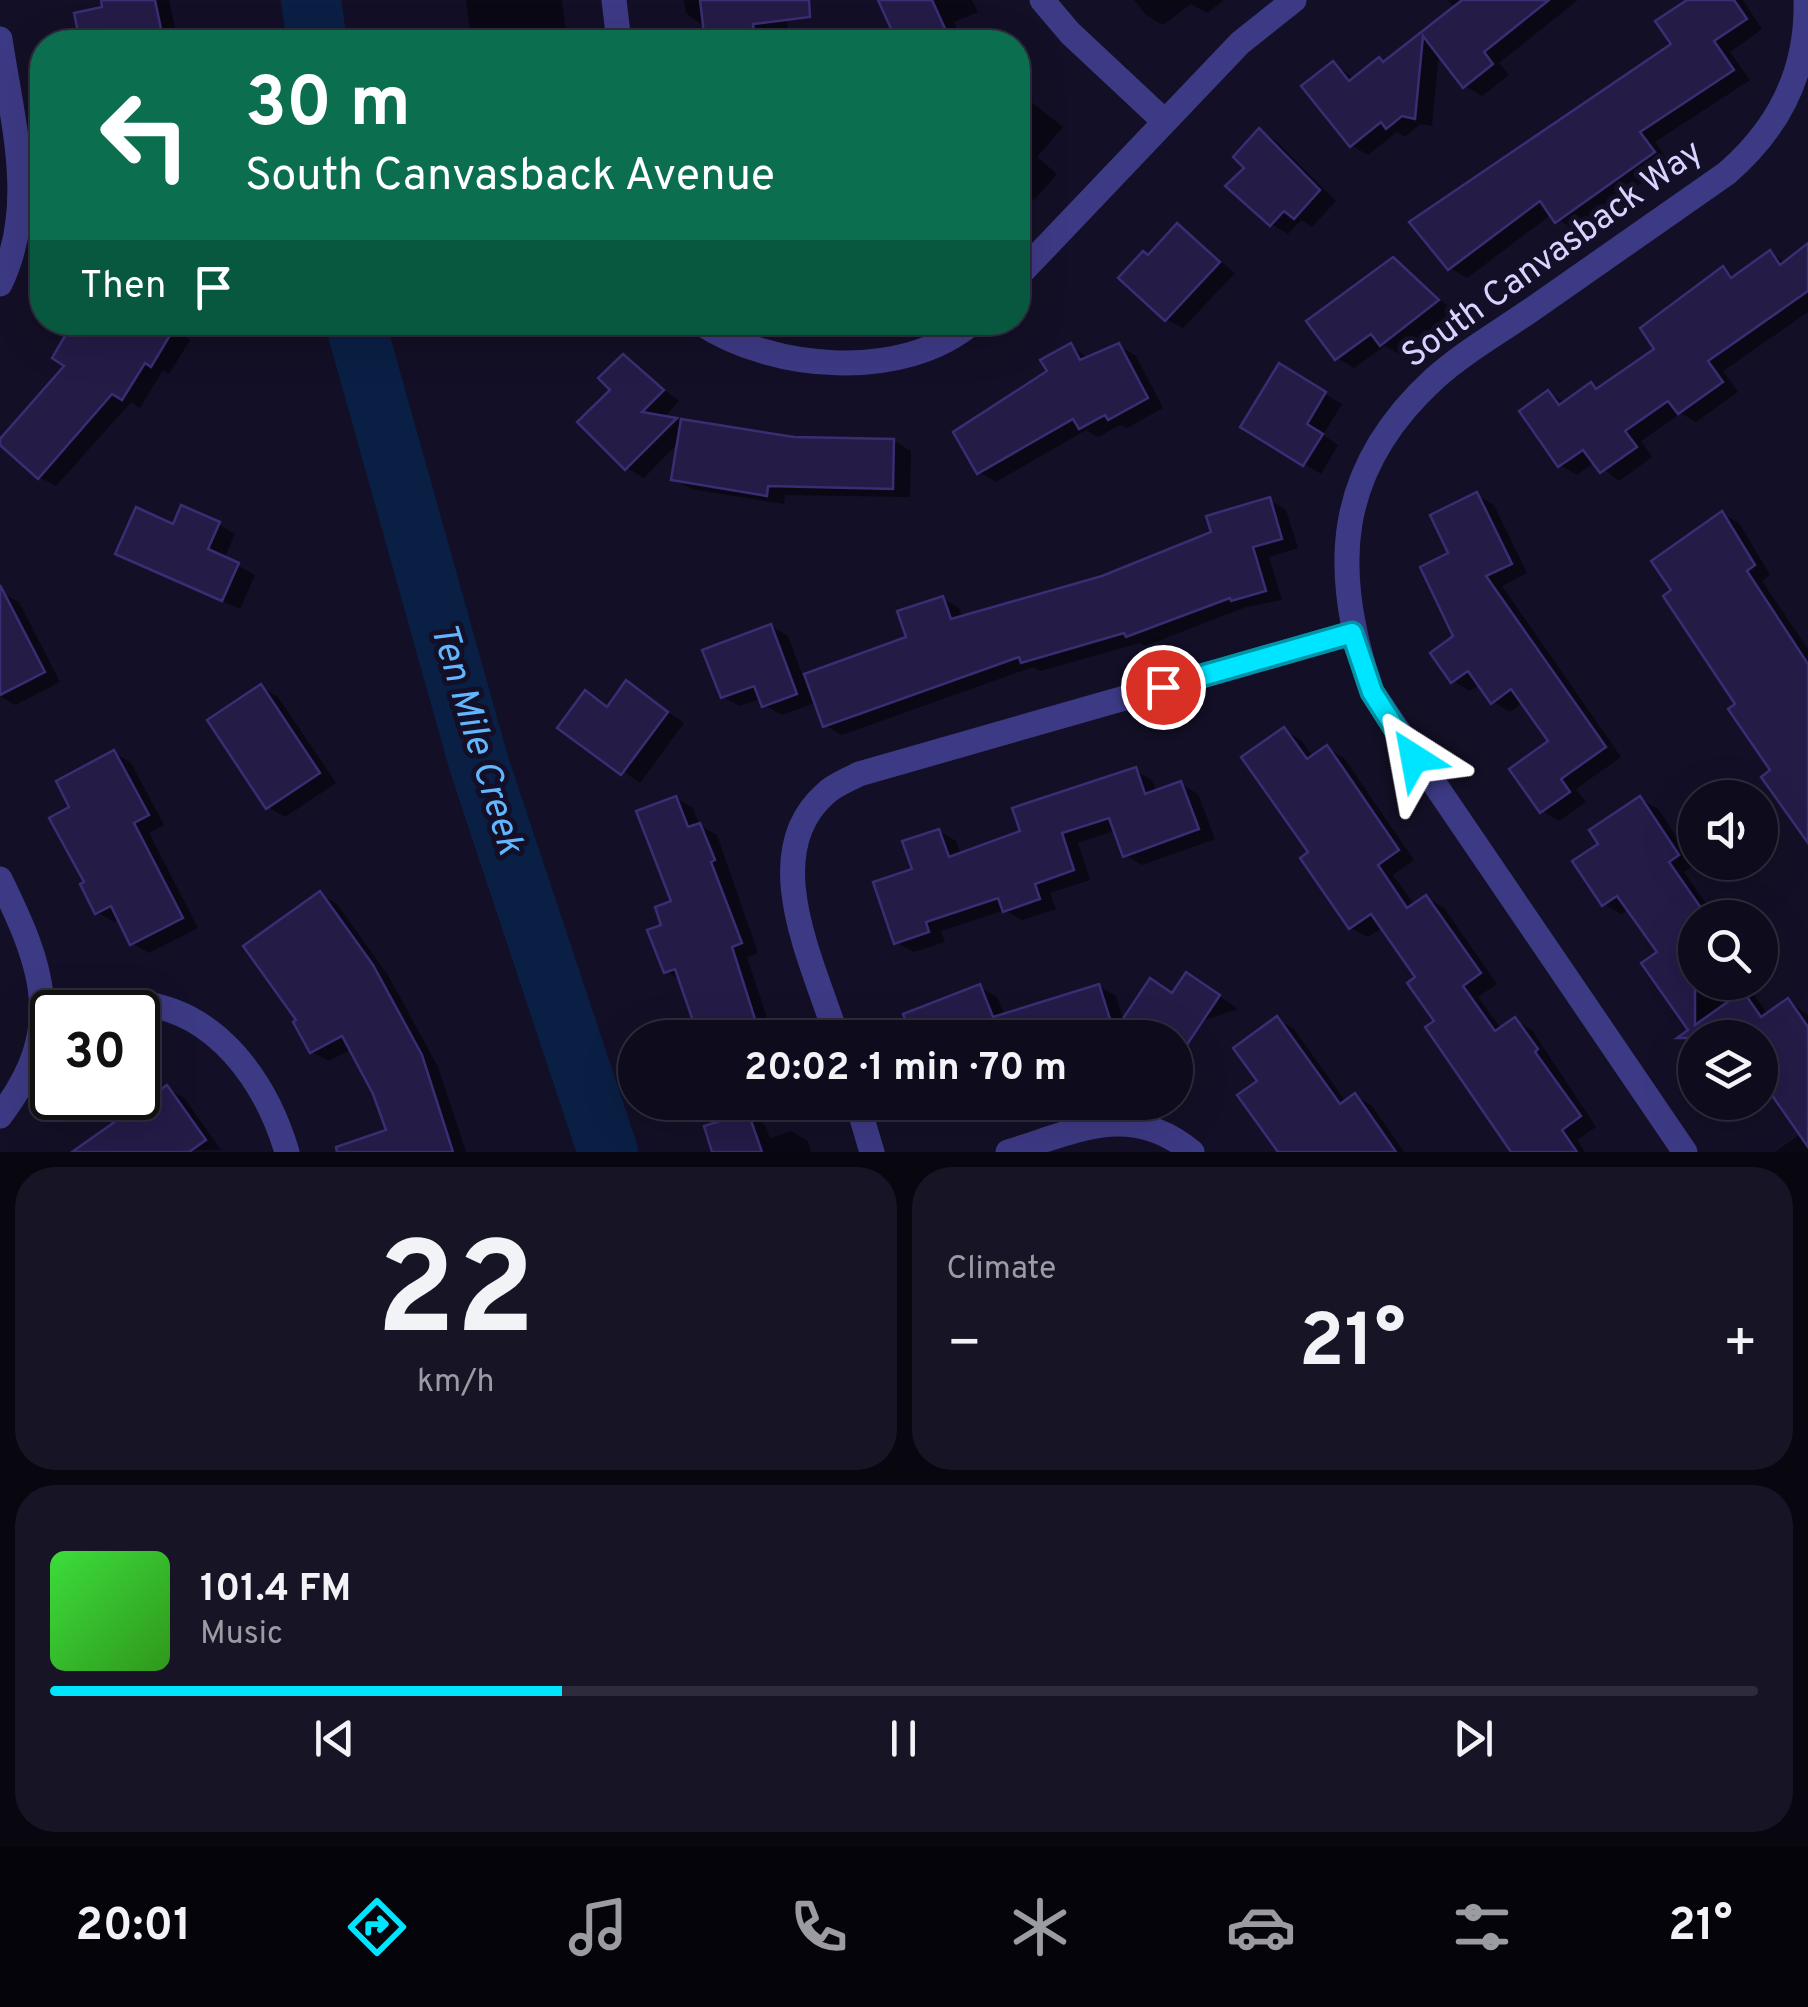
<!DOCTYPE html>
<meta charset="utf-8">
<style>
body{margin:0;font-family:Overpass,sans-serif;background:#171425;color:#f1f3f6;height:100vh;display:flex;flex-direction:column;font-size:38px;white-space:nowrap}
*{box-sizing:border-box;margin:0}
p{font-size:32px;color:#9b9ba3}
.icon{flex:none;width:55px;height:55px;fill:none;stroke:currentColor;stroke-width:2;stroke-linecap:round;stroke-linejoin:round}
.map{position:relative;height:1152px;overflow:hidden}
.side{display:flex;flex-direction:column;gap:15px;padding:15px;background:#08060f;flex:1}
.side>*{flex:none}
.guide{position:absolute;left:30px;top:30px;width:1000px;height:305px;border-radius:40px;box-shadow:0 10px 40px #0002,0 0 0 2px #2e2b3b;background:#0b6e4f;color:#fff;overflow:hidden}
.controls{position:absolute;left:1678px;top:780px;display:grid;gap:20px}
.controls a{display:grid;place-items:center;width:100px;height:100px;border-radius:50%;background:#0e0b1c;box-shadow:0 10px 40px #0002,0 0 0 2px #2e2b3b;font-size:50px}
.speed{position:absolute;left:30px;top:990px;display:flex;gap:20px;font-size:50px;font-weight:700;text-align:center}
.speed>*{display:grid;place-content:center;width:130px;height:130px;border-radius:50%;background:#0e0b1c;box-shadow:0 10px 40px #0002,0 0 0 2px #2e2b3b;line-height:1}
.speed .limit{border:5px solid #111;border-radius:15px;background:#fff;color:#111}
.pin{position:absolute;display:grid;place-items:center;width:85px;height:85px;color:#fff;margin:-42px;border:5px solid #fff;border-radius:50%;box-shadow:0 2px 10px #0007}
.me{position:absolute;width:110px;margin:-55px;rotate:326deg;stroke-linejoin:round;filter:drop-shadow(0 0 8px #0008)}
.turn{display:flex;align-items:center;gap:35px;height:210px;padding:0 50px;font-size:45px}
.turn .icon{width:130px;height:130px;stroke-width:2.5}
.turn b{display:block;font-size:70px;line-height:85px}
.then{display:flex;align-items:center;height:95px;padding:0 50px;background:#0003;gap:20px;font-size:38px}
.big{font-size:75px;font-weight:700;line-height:1.1}
.side .tile{flex:1;display:flex;flex-direction:column;justify-content:center;gap:15px;min-width:0;padding:0 35px;border-radius:40px;background:#171425}
.side .dial{align-items:center;gap:0}
.dial b{font-size:130px;line-height:1}
.song{display:flex;align-items:center;gap:30px}
.cover{width:120px;height:120px;border-radius:15px;background:linear-gradient(135deg,hsl(120 70% 55%),hsl(110 70% 35%))}
.played{height:10px;border-radius:5px;background:linear-gradient(90deg,#00e5ff 30%,#2e2b3b 30%)}
.keys{display:flex;justify-content:space-around;direction:ltr}
.heat{display:flex;justify-content:space-between;align-items:center;font-size:55px;direction:ltr}
.side .tiles{flex:1;display:grid;gap:15px;grid-template-columns:1fr 1fr}
.tile:last-child{grid-column:span 2}
.trip{position:absolute;left:618px;top:1020px;width:575px;height:100px;border-radius:50px;background:#0e0b1c;box-shadow:0 10px 40px #0002,0 0 0 2px #2e2b3b;font-weight:700;line-height:100px;text-align:center}
.menu{display:flex;height:160px;justify-content:space-around;align-items:center;background:#06040b;color:#9b9ba3}
.menu .icon{width:70px;height:70px}
.menu .on{color:#00e5ff}
.menu b{font-size:45px;color:#f1f3f6}
.map>svg:first-child{display:block}
.shadow{fill:#0007}
.lines{fill:none;stroke-linecap:round;stroke-linejoin:round}
.river{stroke:#0a1f44;stroke-width:60}
.building{fill:#241b47;stroke:#3b2d73;stroke-width:2.5}
.street{stroke:#3d3a85;stroke-width:25}
.route-casing{stroke:#0095a6;stroke-width:25}
.route{stroke:#00e5ff;stroke-width:18}
.labels{text-anchor:middle;dominant-baseline:central;stroke-width:10;stroke-linejoin:round;paint-order:stroke}
.street-label{font-size:35px;fill:#d9d4ff;stroke:#130f26}
.water-label{font-size:38px;font-style:italic;fill:#62b6ff;stroke:#130f26}
</style>
<div class="map">
<svg width="1808" height="1152" viewBox="0 0 1808 1152">
<rect width="100%" height="100%" fill="#130f26"/>
<!-- shadow -->
<g class="shadow">
<path d="M 104,0 L 169,0 L 178,42 L 83,42 L 77,14 L 105,9 Z"/>
<path d="M 466,0 L 562,0 L 567,42 L 471,42 Z"/>
<path d="M 684,0 L 784,0 L 788,30 L 714,42 L 713,33 L 686,13 Z"/>
<path d="M 881,0 L 972,0 L 978,12 L 954,22 L 962,42 L 892,42 L 898,37 Z"/>
<path d="M 1134,0 L 1224,0 L 1207,13 L 1191,4 L 1163,25 L 1146,15 Z"/>
<path d="M 1448,0 L 1578,0 L 1499,63 L 1509,75 L 1482,96 L 1465,86 L 1439,52 L 1432,126 L 1420,124 L 1405,137 L 1397,132 L 1368,155 L 1351,145 L 1333,64 L 1355,79 L 1379,60 L 1385,63 L 1455,9 Z"/>
<path d="M 1691,0 L 1743,0 L 1762,29 L 1730,52 L 1750,80 L 1655,142 L 1670,163 L 1574,230 L 1552,214 L 1467,278 L 1450,268 L 1675,45 Z"/>
<path d="M 1018,92 L 1063,127 L 1037,157 L 1057,174 L 1034,200 L 1018,190 Z"/>
<path d="M 1260,132 L 1276,141 L 1336,201 L 1312,227 L 1301,220 L 1288,234 L 1271,224 L 1248,168 Z"/>
<path d="M 1177,226 L 1235,273 L 1183,328 L 1166,319 Z"/>
<path d="M 1808,246 L 1808,312 L 1723,371 L 1738,392 L 1696,422 L 1681,413 L 1641,441 L 1652,457 L 1619,481 L 1595,462 L 1577,475 L 1560,465 L 1548,393 L 1566,403 L 1591,385 L 1600,390 L 1657,349 L 1723,269 L 1736,277 L 1770,253 L 1786,263 Z"/>
<path d="M 1393,260 L 1454,311 L 1399,354 L 1385,346 L 1354,368 L 1337,358 Z"/>
<path d="M 160,322 L 190,340 L 169,374 L 163,370 L 140,408 L 131,402 L 56,486 L 39,477 L 68,365 Z"/>
<path d="M 1071,346 L 1089,359 L 1119,346 L 1136,356 L 1163,408 L 1127,428 L 1120,425 L 1098,437 L 1086,430 L 996,482 L 979,472 Z"/>
<path d="M 623,357 L 679,401 L 663,418 L 794,439 L 894,441 L 911,451 L 910,497 L 785,495 L 784,504 L 691,489 L 674,479 L 680,441 L 644,478 L 627,468 L 613,390 Z"/>
<path d="M 1280,367 L 1342,404 L 1323,435 L 1338,445 L 1321,474 L 1304,464 Z"/>
<path d="M 1477,495 L 1494,505 L 1527,573 L 1502,586 L 1621,757 L 1576,789 L 1586,802 L 1559,821 L 1542,811 L 1551,742 L 1523,702 L 1510,712 L 1493,702 L 1480,684 L 1470,691 L 1453,681 L 1456,637 L 1452,554 Z"/>
<path d="M 1269,500 L 1286,510 L 1298,548 L 1269,557 L 1282,600 L 1246,607 L 1145,646 L 1140,643 L 1040,671 L 1033,667 L 842,735 L 825,725 L 817,702 L 782,715 L 764,705 L 762,698 L 740,706 L 723,697 L 771,626 L 788,636 L 803,677 L 909,639 L 942,598 L 959,608 L 963,618 L 1103,578 L 1214,534 Z"/>
<path d="M 1722,514 L 1739,523 L 1770,575 L 1762,581 L 1808,649 L 1808,839 L 1675,590 Z"/>
<path d="M 218,524 L 235,534 L 224,559 L 255,575 L 240,609 L 135,563 L 174,527 Z"/>
<path d="M 0,593 L 19,602 L 60,682 L 15,705 L 0,696 Z"/>
<path d="M 627,683 L 684,723 L 640,783 L 561,727 L 586,694 L 609,708 Z"/>
<path d="M 261,687 L 278,697 L 336,783 L 285,817 L 268,807 Z"/>
<path d="M 1284,730 L 1301,740 L 1314,758 L 1327,748 L 1344,758 L 1414,860 L 1393,875 L 1415,906 L 1427,898 L 1444,908 L 1497,984 L 1478,997 L 1502,1030 L 1515,1020 L 1532,1030 L 1596,1127 L 1577,1140 L 1585,1152 L 1514,1152 L 1437,1021 L 1419,978 L 1383,927 L 1368,937 L 1351,928 L 1312,853 Z"/>
<path d="M 114,753 L 131,763 L 164,825 L 149,833 L 198,928 L 149,953 L 132,943 L 120,919 L 114,922 L 97,912 L 73,808 Z"/>
<path d="M 1135,770 L 1152,780 L 1157,793 L 1181,784 L 1198,794 L 1215,839 L 1142,865 L 1125,855 L 1116,830 L 1078,843 L 1090,880 L 1050,893 L 1056,909 L 1022,920 L 1005,910 L 941,931 L 945,942 L 914,952 L 896,942 L 915,871 L 939,831 L 956,841 L 961,855 L 1024,833 Z"/>
<path d="M 676,798 L 693,808 L 699,825 L 717,835 L 758,953 L 747,957 L 767,1018 L 781,1025 L 785,1038 L 775,1038 L 769,1021 L 764,1021 L 769,1038 L 685,1038 L 684,1033 L 698,1028 L 680,980 L 666,971 L 664,926 L 674,902 Z"/>
<path d="M 1641,799 L 1658,809 L 1695,865 L 1684,872 L 1716,918 L 1695,918 L 1695,982 L 1745,982 L 1768,1015 L 1788,1001 L 1808,1015 L 1808,1152 L 1775,1152 L 1802,1133 L 1764,1080 L 1760,1080 L 1760,1038 L 1695,1038 L 1660,953 L 1629,909 L 1621,914 L 1604,904 L 1601,845 Z"/>
<path d="M 320,894 L 337,904 L 389,977 L 438,1067 L 466,1152 L 363,1152 L 389,1132 L 376,1094 L 352,1049 L 329,1061 L 312,1052 Z"/>
<path d="M 1203,985 L 1238,1009 L 1148,1038 L 915,1038 L 980,987 L 997,997 L 1005,1016 L 1099,986 L 1116,996 L 1124,1022 Z"/>
<path d="M 1277,1019 L 1294,1029 L 1346,1102 L 1355,1096 L 1372,1106 L 1404,1152 L 1281,1152 L 1261,1082 Z"/>
<path d="M 167,1088 L 184,1098 L 221,1150 L 76,1152 Z"/>
<path d="M 944,1102 L 974,1102 L 956,1109 Z"/>
<path d="M 748,1115 L 765,1125 L 770,1138 L 791,1131 L 808,1141 L 811,1152 L 716,1152 Z"/>
</g>
<g class="lines">
<!-- river -->
<g class="river">
<path d="M 311,0 L 317,42"/>
<path d="M 355,322 L 479,764 L 608,1152"/>
</g>
</g>
<!-- building -->
<g class="building">
<path d="M 101,0 L 155,0 L 162,34 L 121,42 L 80,42 L 74,13 L 102,7 Z"/>
<path d="M 700,0 L 809,0 L 810,17 L 753,24 L 755,42 L 705,42 Z"/>
<path d="M 878,0 L 932,0 L 951,42 L 897,42 Z"/>
<path d="M 1462,0 L 1549,0 L 1484,52 L 1493,64 L 1463,88 L 1423,36 L 1415,119 L 1402,116 L 1386,129 L 1381,122 L 1350,147 L 1301,86 L 1333,61 L 1349,81 L 1379,57 L 1383,62 Z"/>
<path d="M 1687,0 L 1734,0 L 1747,19 L 1714,41 L 1734,70 L 1640,132 L 1655,152 L 1555,223 L 1540,201 L 1448,270 L 1409,222 L 1671,44 L 1655,21 Z"/>
<path d="M 1259,128 L 1320,190 L 1294,219 L 1284,211 L 1270,226 L 1225,186 L 1244,168 L 1233,157 Z"/>
<path d="M 1177,223 L 1220,262 L 1165,321 L 1118,278 L 1143,251 L 1148,255 Z"/>
<path d="M 1808,243 L 1808,291 L 1708,361 L 1723,382 L 1678,414 L 1668,401 L 1625,431 L 1637,447 L 1600,473 L 1583,450 L 1558,467 L 1519,411 L 1548,390 L 1559,405 L 1591,382 L 1596,389 L 1654,349 L 1640,328 L 1723,266 L 1731,278 L 1770,250 L 1780,265 Z"/>
<path d="M 1393,257 L 1439,300 L 1380,346 L 1371,334 L 1335,360 L 1306,321 Z"/>
<path d="M 73,322 L 178,322 L 151,367 L 145,363 L 122,400 L 112,394 L 38,479 L 0,445 L 0,439 L 64,366 L 52,358 Z"/>
<path d="M 1071,343 L 1080,360 L 1119,343 L 1148,398 L 1108,420 L 1105,415 L 1079,429 L 1073,419 L 977,474 L 953,432 L 1047,371 L 1040,360 Z"/>
<path d="M 623,354 L 664,390 L 642,412 L 677,418 L 625,470 L 577,422 L 610,390 L 598,378 Z"/>
<path d="M 1279,363 L 1326,392 L 1307,424 L 1323,434 L 1303,466 L 1240,427 Z"/>
<path d="M 681,419 L 794,437 L 894,439 L 893,489 L 768,486 L 767,496 L 671,480 Z"/>
<path d="M 1477,492 L 1512,564 L 1486,576 L 1606,747 L 1561,779 L 1570,792 L 1540,813 L 1509,769 L 1548,741 L 1511,689 L 1491,704 L 1468,671 L 1451,683 L 1430,653 L 1453,636 L 1420,567 L 1448,553 L 1430,515 Z"/>
<path d="M 1270,497 L 1282,539 L 1253,547 L 1266,591 L 1231,601 L 1230,598 L 1126,637 L 1124,633 L 1021,663 L 1019,657 L 823,727 L 804,674 L 906,637 L 897,611 L 943,596 L 951,619 L 1102,576 L 1211,532 L 1206,516 Z"/>
<path d="M 181,505 L 220,522 L 208,549 L 239,563 L 222,601 L 115,554 L 136,507 L 173,524 Z"/>
<path d="M 1722,511 L 1755,565 L 1747,571 L 1808,664 L 1808,843 L 1761,777 L 1770,770 L 1728,709 L 1735,704 L 1663,596 L 1671,590 L 1651,561 Z"/>
<path d="M 0,585 L 45,672 L 0,695 Z"/>
<path d="M 771,624 L 797,694 L 762,707 L 754,686 L 721,698 L 702,650 Z"/>
<path d="M 626,680 L 668,712 L 621,775 L 557,728 L 585,690 L 607,707 Z"/>
<path d="M 261,684 L 320,773 L 266,809 L 207,720 Z"/>
<path d="M 1284,727 L 1307,759 L 1327,745 L 1343,768 L 1399,850 L 1378,865 L 1407,908 L 1426,895 L 1481,973 L 1463,986 L 1495,1031 L 1515,1017 L 1538,1049 L 1535,1052 L 1581,1116 L 1562,1130 L 1577,1152 L 1511,1152 L 1425,1027 L 1434,1021 L 1407,983 L 1415,977 L 1371,914 L 1349,929 L 1300,858 L 1308,852 L 1241,757 Z"/>
<path d="M 114,750 L 149,815 L 134,823 L 183,918 L 130,945 L 111,906 L 95,914 L 80,884 L 84,882 L 49,818 L 69,807 L 56,781 Z"/>
<path d="M 1136,767 L 1145,794 L 1181,781 L 1199,829 L 1123,857 L 1109,818 L 1062,833 L 1074,870 L 1035,884 L 1040,899 L 1003,912 L 998,898 L 926,922 L 929,932 L 894,944 L 873,882 L 912,869 L 902,841 L 939,829 L 949,857 L 1020,831 L 1012,808 Z"/>
<path d="M 676,796 L 688,827 L 700,823 L 715,860 L 711,862 L 742,943 L 732,947 L 761,1038 L 699,1038 L 675,969 L 664,973 L 647,930 L 661,925 L 655,907 L 671,901 L 636,811 Z"/>
<path d="M 1640,796 L 1679,855 L 1669,862 L 1708,918 L 1695,918 L 1695,1025 L 1743,991 L 1761,1017 L 1788,998 L 1808,1027 L 1808,1147 L 1760,1078 L 1760,1038 L 1677,1038 L 1688,1030 L 1641,963 L 1657,952 L 1617,896 L 1602,906 L 1572,861 L 1598,844 L 1589,830 Z"/>
<path d="M 320,891 L 373,965 L 422,1055 L 453,1152 L 337,1152 L 336,1147 L 386,1130 L 373,1094 L 342,1036 L 310,1053 L 293,1022 L 296,1020 L 243,946 Z"/>
<path d="M 1186,972 L 1220,995 L 1184,1049 L 1175,1043 L 1175,1038 L 1166,1038 L 1146,1024 L 1115,1034 L 1116,1038 L 912,1038 L 903,1014 L 980,984 L 993,1017 L 1099,984 L 1114,1032 L 1150,978 L 1172,993 Z"/>
<path d="M 1277,1016 L 1340,1104 L 1355,1093 L 1396,1152 L 1278,1152 L 1237,1095 L 1257,1081 L 1233,1048 Z"/>
<path d="M 167,1085 L 206,1140 L 189,1152 L 72,1152 Z"/>
<path d="M 748,1112 L 762,1152 L 712,1152 L 704,1126 Z"/>
</g>
<g class="lines">
<!-- street -->
<g class="street">
<path d="M 614,0 L 619,42"/>
<path d="M 1042,0 L 1070,33 L 1164,121"/>
<path d="M 0,39 C 12,121 38,206 0,284"/>
<path d="M 1018,276 L 1240,43 L 1294,0"/>
<path d="M 699,322 C 772,371 903,382 973,322"/>
<path d="M 0,879 C 43,967 67,1029 0,1116"/>
<path d="M 44,1008 C 74,1007 107,1001 137,1003 C 217,1010 266,1082 287,1152"/>
<path d="M 837,1038 C 815,966 756,855 825,794 C 834,785 848,780 859,774 L 1352,633"/>
<path d="M 857,1102 L 872,1152"/>
<path d="M 1008,1152 C 1076,1131 1131,1101 1192,1152"/>
<path d="M 1685,1152 L 1372,692 C 1330,571 1334,471 1434,379 C 1464,352 1501,331 1534,308 C 1598,263 1663,218 1727,173 C 1779,128 1808,71 1806,0"/>
</g>
</g>
<g class="lines">
<defs>
<path id="route" d="M 1163,687 L 1352,633 L 1372,692 L 1414,758"/>
</defs>
<!-- route casing -->
<use href="#route" class="route-casing"/>
<!-- route -->
<use href="#route" class="route"/>
</g>
<g class="labels">
<!-- street labels -->
<g class="street-label">
<text transform="translate(1553 255) rotate(-36)">South Canvasback Way</text>
</g>
<!-- water labels -->
<g class="water-label">
<text transform="translate(475 739) rotate(73)">Ten Mile Creek</text>
</g>
</g>
</svg>
<div class="controls">
<a><svg class="icon" aria-label="sound" viewBox="0 0 24 24"><path d="M4 9h4l5-4v14l-5-4H4zM17 9q2 3 0 6"/></svg></a>
<a><svg class="icon" aria-label="search" viewBox="0 0 24 24"><circle cx="10" cy="10" r="6"/><path d="M15 15l6 6"/></svg></a>
<a><svg class="icon" aria-label="layers" viewBox="0 0 24 24"><path d="M12 4l9 5-9 5-9-5zM3 14l9 5 9-5"/></svg></a>
</div>
<div class="speed"><div class="limit">30</div></div>
<div class="pin" style="left:1163px;top:687px;background:#d93025"><svg class="icon" aria-label="arrive" viewBox="0 0 24 24"><path d="M6 21V4h12l-3 4 3 4H6"/></svg></div>
<svg class="me" style="left:1414px;top:758px" viewBox="-20 -20 40 40"><path d="M0-17L14 15 0 8-14 15z" fill="#00e5ff" stroke="#fff" stroke-width="4"/></svg>
<div class="trip">20:02 · 1 min · 70 m</div>
<div class="guide">
<div class="turn"><svg class="icon" aria-label="left" viewBox="0 0 24 24"><path d="M17 20v-9H6M10 6l-5 5 5 5"/></svg><div><b>30 m</b>South Canvasback Avenue</div></div>
<div class="then">Then<svg class="icon" aria-label="arrive" viewBox="0 0 24 24"><path d="M6 21V4h12l-3 4 3 4H6"/></svg></div>
</div>
</div>
<section class="side">
<div class="tiles">
<div class="tile dial"><b>22</b><p>km/h</p></div>
<div class="tile"><p>Climate</p>
<div class="heat"><a>−</a><b class="big">21°</b><a>+</a></div>
</div>
<div class="tile">
<div class="song"><i class="cover"></i><div><b>101.4 FM</b><p>Music</p></div></div>
<div class="played"></div>
<div class="keys"><svg class="icon" aria-label="previous" viewBox="0 0 24 24"><path d="M18 5L8 12l10 7zM5 5v14"/></svg><svg class="icon" aria-label="pause" viewBox="0 0 24 24"><path d="M8 5v14M16 5v14"/></svg><svg class="icon" aria-label="next" viewBox="0 0 24 24"><path d="M6 5l10 7-10 7zM19 5v14"/></svg></div>
</div>
</div>
</section>
<nav class="menu">
<b>20:01</b>
<svg class="icon on" aria-label="directions" viewBox="0 0 24 24"><path d="M12 3l9 9-9 9-9-9zM9 14v-3h6M13 9l2 2-2 2"/></svg>
<svg class="icon" aria-label="music" viewBox="0 0 24 24"><path d="M9 18V5l10-2v13"/><circle cx="6" cy="18" r="3"/><circle cx="16" cy="16" r="3"/></svg>
<svg class="icon" aria-label="phone" viewBox="0 0 24 24"><path d="M5 4h4l2 5-3 2q2 4 5 5l2-3 5 2v4C11 20 4 13 5 4z"/></svg>
<svg class="icon" aria-label="climate" viewBox="0 0 24 24"><path d="M12 3v18M4 7l16 10M4 17L20 7"/></svg>
<svg class="icon" aria-label="car" viewBox="0 0 24 24"><path d="M5 17H2v-5l4-1 3-4h7l3 4 3 1v5h-3M9 17h6M6 11h13"/><circle cx="7" cy="17" r="2"/><circle cx="17" cy="17" r="2"/></svg>
<svg class="icon" aria-label="filters" viewBox="0 0 24 24"><path d="M4 7h16M4 17h16"/><circle cx="9" cy="7" r="2"/><circle cx="15" cy="17" r="2"/></svg>
<b>21°</b>
</nav>
